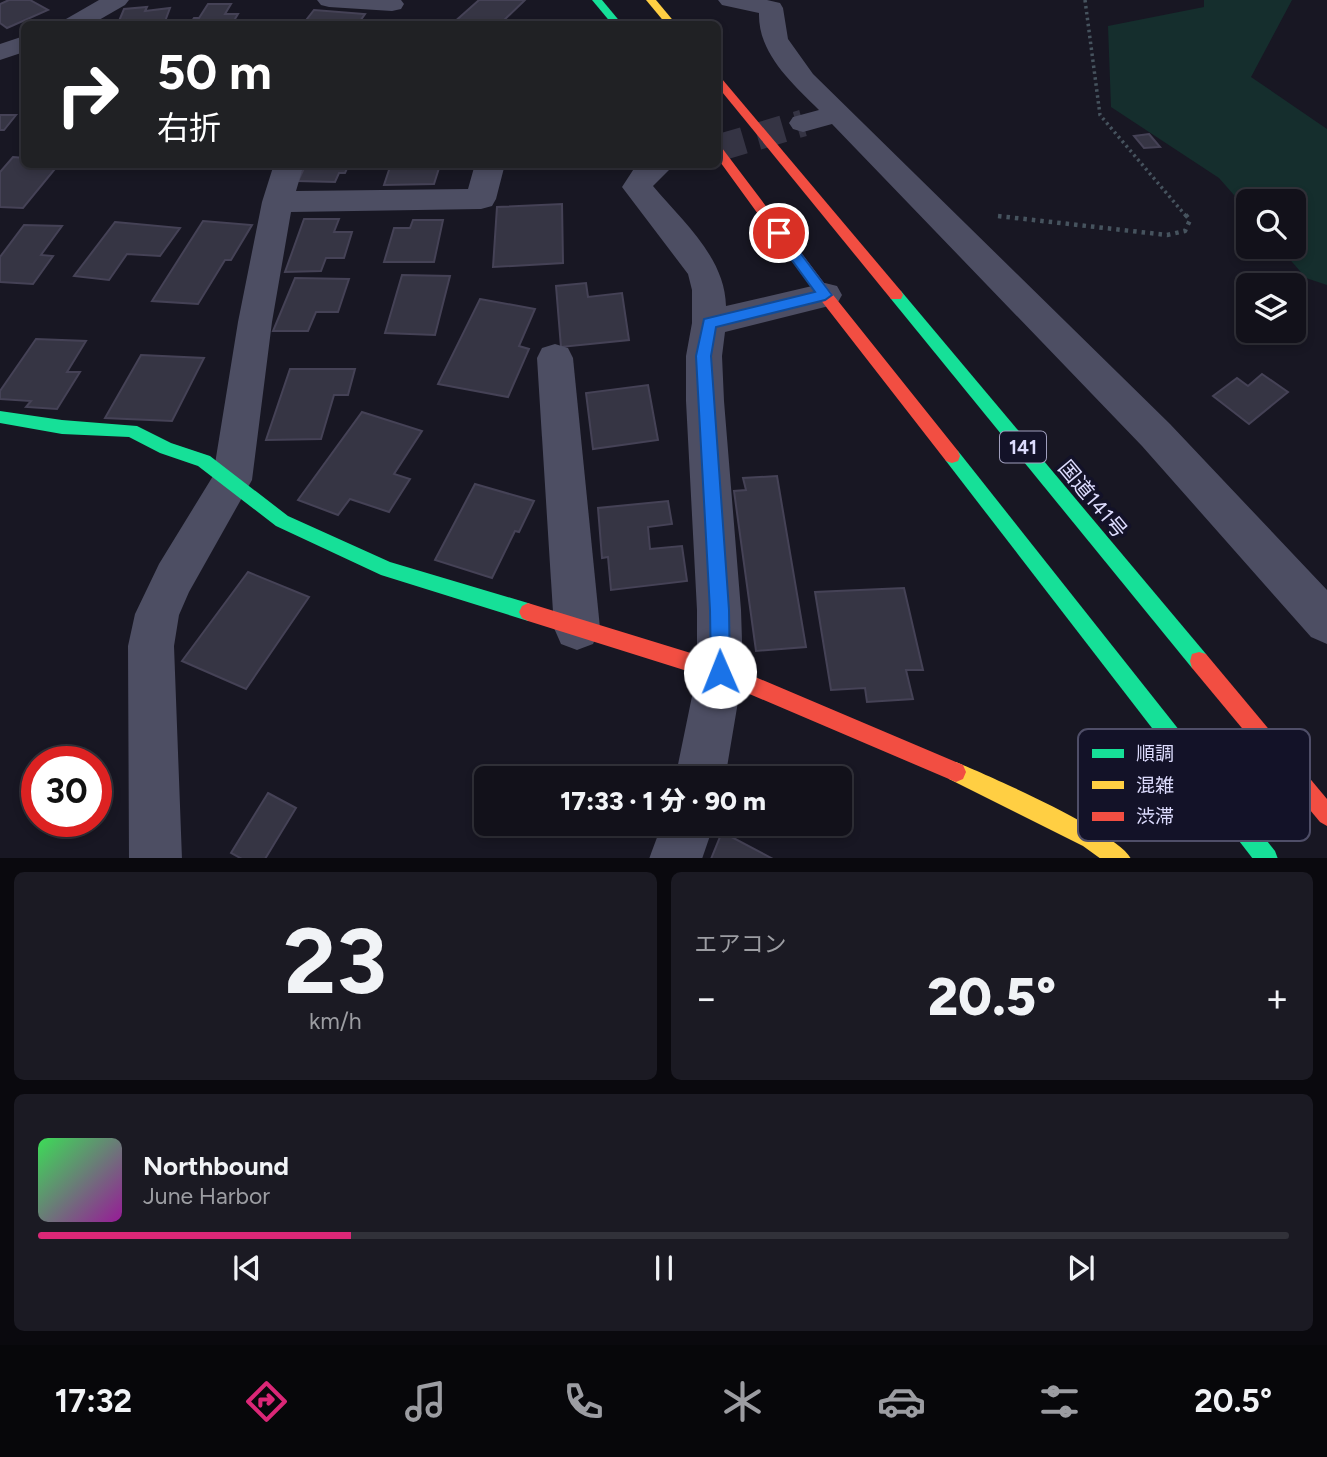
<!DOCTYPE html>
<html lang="ja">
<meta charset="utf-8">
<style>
body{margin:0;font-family:Figtree,"Noto Sans JP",sans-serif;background:#1b1a23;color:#f1f3f6;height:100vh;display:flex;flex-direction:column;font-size:26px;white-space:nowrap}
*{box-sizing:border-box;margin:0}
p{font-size:23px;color:#9c9da2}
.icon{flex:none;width:38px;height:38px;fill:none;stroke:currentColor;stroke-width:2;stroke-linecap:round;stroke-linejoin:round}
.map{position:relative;height:858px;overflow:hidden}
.side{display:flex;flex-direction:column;gap:14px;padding:14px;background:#0a090e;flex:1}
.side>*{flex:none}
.top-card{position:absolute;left:21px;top:21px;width:700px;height:147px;border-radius:10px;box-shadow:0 4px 10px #0003,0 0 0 2px #313139;background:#202124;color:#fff;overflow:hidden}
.fabs{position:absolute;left:1236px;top:189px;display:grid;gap:14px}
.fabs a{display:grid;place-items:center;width:70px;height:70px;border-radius:10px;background:#12111a;box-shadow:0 4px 10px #0003,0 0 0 2px #313139;font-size:35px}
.speed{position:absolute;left:21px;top:746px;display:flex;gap:14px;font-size:35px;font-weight:700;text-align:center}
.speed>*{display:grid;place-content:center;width:91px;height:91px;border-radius:50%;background:#12111a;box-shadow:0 4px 10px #0003,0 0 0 2px #313139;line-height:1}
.speed .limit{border:10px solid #d22;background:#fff;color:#111}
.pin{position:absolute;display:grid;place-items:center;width:60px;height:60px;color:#fff;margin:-30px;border:4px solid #fff;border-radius:50%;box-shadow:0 2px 7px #0007}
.me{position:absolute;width:77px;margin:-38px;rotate:359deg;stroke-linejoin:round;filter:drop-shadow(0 0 5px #0008)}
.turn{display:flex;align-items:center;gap:24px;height:147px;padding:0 21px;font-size:32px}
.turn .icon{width:91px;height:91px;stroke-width:2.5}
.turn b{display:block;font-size:49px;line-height:60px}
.big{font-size:52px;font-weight:800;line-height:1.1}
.side .tile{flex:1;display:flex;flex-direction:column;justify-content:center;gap:10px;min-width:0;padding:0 24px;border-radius:10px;background:#1b1a23}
.side .dial{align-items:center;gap:0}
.dial b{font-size:91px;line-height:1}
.song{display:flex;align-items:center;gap:21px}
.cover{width:84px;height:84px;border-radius:10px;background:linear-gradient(135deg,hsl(130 70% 55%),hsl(300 70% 35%))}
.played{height:7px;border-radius:4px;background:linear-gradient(90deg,#db2777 25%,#313139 25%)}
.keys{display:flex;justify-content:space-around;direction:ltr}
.heat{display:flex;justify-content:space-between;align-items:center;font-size:38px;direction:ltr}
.side .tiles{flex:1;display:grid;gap:14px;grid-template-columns:1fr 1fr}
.tile:last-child{grid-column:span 2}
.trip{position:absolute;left:474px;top:766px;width:378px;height:70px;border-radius:10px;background:#12111a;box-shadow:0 4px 10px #0003,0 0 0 2px #313139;font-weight:800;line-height:70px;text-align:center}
.tab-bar{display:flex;height:112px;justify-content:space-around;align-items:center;background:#07070a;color:#9c9da2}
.tab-bar .icon{width:49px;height:49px}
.tab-bar .active{color:#db2777}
.tab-bar b{font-size:32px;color:#f1f3f6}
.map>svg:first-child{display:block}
.green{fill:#152e2d}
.building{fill:#363544;stroke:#454256;stroke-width:2}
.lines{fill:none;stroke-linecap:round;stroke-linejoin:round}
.street-tunnel{stroke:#353444;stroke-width:27;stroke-dasharray:27 14;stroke-linecap:butt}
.path-far1{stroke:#46535e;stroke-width:3.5;stroke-dasharray:2.5 3.5;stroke-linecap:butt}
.path{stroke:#46535e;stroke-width:4.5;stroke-dasharray:3.5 5;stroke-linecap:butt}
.street{fill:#4d4e63;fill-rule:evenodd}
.fast{fill:#16e098;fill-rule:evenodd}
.slow{fill:#ffcf43;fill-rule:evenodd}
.jam{fill:#f24e42;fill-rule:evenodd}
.route{fill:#1a73e8;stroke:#114b97;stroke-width:2}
.labels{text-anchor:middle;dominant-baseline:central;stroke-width:7;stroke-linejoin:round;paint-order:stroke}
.shield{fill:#131228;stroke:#a09fbd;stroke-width:2}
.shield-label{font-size:19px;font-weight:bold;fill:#dcdbfd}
.street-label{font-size:21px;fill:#dcdbfd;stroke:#131228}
.key{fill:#131228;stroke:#4f4e68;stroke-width:2}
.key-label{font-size:19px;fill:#dcdbfd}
</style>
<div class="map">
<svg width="1327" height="859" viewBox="0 0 1327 859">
<rect width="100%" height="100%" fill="#181723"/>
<!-- green -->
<path class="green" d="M 1204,0 L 1292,0 L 1251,77 L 1327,129 L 1327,285 L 1306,278 L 1279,247 L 1293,247 L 1293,201 L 1248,201 L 1248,211 L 1219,178 L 1111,107 L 1108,26 L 1204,7 Z"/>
<!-- building -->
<g class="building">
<path d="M 9,0 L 30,0 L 48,10 L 7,28 L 0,23 L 0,4 Z"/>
<path d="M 479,0 L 525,0 L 500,24 L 452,24 Z"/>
<path d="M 208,4 L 231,4 L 225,14 L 238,14 L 232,24 L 190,24 L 194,18 L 199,18 Z"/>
<path d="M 147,7 L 145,11 L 170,8 L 164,24 L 123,24 L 125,20 L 119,21 L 124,9 Z"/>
<path d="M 314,10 L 365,14 L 358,24 L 303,24 Z"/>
<path d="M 0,115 L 16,115 L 4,130 L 0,130 Z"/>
<path d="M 1149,134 L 1160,147 L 1144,148 L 1134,136 Z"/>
<path d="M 13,157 L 24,158 L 24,164 L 59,164 L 23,208 L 0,207 L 0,172 Z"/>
<path d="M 306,164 L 349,164 L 345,173 L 339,173 L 335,182 L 298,181 Z"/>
<path d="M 391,164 L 454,164 L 440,165 L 434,184 L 384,185 Z"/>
<path d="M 562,204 L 563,263 L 493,267 L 497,207 Z"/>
<path d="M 304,219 L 339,219 L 334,232 L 352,232 L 344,258 L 326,258 L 321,271 L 285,272 Z"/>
<path d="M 413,220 L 443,220 L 434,262 L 384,262 L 394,228 L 410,228 Z"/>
<path d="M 203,221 L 252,225 L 231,260 L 225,260 L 198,304 L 152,301 Z"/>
<path d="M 115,222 L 180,228 L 160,256 L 127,254 L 109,280 L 74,276 Z"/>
<path d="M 24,225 L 62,226 L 41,255 L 53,256 L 33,284 L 0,282 L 0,257 Z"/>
<path d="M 402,275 L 450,276 L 435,335 L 385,333 Z"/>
<path d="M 295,278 L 349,279 L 338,312 L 316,312 L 308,331 L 273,331 Z"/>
<path d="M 586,283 L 588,297 L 622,293 L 629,340 L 561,347 L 556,286 Z"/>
<path d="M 480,299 L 535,309 L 519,346 L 529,349 L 508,397 L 438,384 Z"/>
<path d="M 36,339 L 86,341 L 67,372 L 80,372 L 57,409 L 26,407 L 31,401 L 0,399 L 0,391 Z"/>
<path d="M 141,355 L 204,358 L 172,421 L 105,418 Z"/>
<path d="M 290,369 L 355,369 L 348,395 L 334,395 L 321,439 L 266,440 Z"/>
<path d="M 1262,374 L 1288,392 L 1249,424 L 1213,396 L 1237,378 L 1248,386 Z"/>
<path d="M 648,385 L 658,440 L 593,449 L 586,393 Z"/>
<path d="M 362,412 L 422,431 L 394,474 L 410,479 L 389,512 L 350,499 L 338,515 L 298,500 Z"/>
<path d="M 777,476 L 806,647 L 756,651 L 734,491 L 746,490 L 743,478 Z"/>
<path d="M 475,484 L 534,501 L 519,532 L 515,531 L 492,578 L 435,560 Z"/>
<path d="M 668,501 L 672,524 L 648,527 L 650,549 L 682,546 L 687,581 L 611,590 L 608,557 L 602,558 L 598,508 Z"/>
<path d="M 248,572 L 309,597 L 246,689 L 182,661 Z"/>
<path d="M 904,588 L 923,670 L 906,670 L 913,699 L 867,702 L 865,688 L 831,690 L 815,592 Z"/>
<path d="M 268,793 L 296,808 L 265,859 L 242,859 L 231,853 Z"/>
<path d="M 722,832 L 773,859 L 711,859 Z"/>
</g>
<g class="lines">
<!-- street-tunnel -->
<path class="street-tunnel" d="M 718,148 L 803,123"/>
<!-- path-far1 -->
<path class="path-far1" d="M 1085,0 L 1100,115 L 1186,216"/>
<!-- path -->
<path class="path" d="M 998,216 L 1167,235 L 1185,231 L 1190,220 L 1185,214"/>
<!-- street -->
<g class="street">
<path d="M 99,0 L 129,0 L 125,5 L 92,24 L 63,24 L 66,19 Z"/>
<path d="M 317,0 L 401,0 L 404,4 L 401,9 L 392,11 L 329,7 L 321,5 Z"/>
<path d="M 718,0 L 767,0 L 780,3 L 783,8 L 788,39 L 813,74 L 1170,424 L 1327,590 L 1327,644 L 1311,637 L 1142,446 L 832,124 L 803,132 L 793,129 L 789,123 L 793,117 L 819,110 C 792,83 758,54 759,13 L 722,5 Z"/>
<path d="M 24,36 L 24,52 L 0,60 L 0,44 Z"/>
<path d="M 274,164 L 304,164 L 296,191 L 468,189 L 475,164 L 505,164 L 496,199 L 492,206 L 481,209 L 291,212 L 272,322 L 252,480 L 189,592 L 179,615 L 174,646 L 182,859 L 129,859 L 128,646 L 135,614 L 159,564 L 213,476 L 238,322 L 262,202 Z"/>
<path d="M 637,164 L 675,164 L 653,186 C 682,221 725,257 726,306 L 825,283 L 837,286 L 842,295 L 837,304 L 725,332 L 722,356 L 724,401 L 741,610 L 743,672 L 725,779 L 675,779 L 697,672 L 697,610 L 686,401 L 686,356 L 692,323 L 692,290 L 688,274 L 622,187 Z"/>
<path d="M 555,344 L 568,348 L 573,358 L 600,628 L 593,644 L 577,650 L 561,644 L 554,628 L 537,358 L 542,348 Z"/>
<path d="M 662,824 L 714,824 L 702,859 L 649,859 Z"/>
</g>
<!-- fast -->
<g class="fast">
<path d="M 592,0 L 602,0 L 622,24 L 612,24 Z"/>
<path d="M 896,290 L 901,291 L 1206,654 L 1208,661 L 1206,668 L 1199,670 L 1192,668 L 891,299 L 889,295 L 891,291 Z"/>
<path d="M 0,411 L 62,420 L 137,426 L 171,443 L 210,456 L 288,516 L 390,562 L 528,603 L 534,606 L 537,612 L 534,618 L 528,621 L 381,575 L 276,526 L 198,466 L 160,453 L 129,437 L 62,434 L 0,423 Z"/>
<path d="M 952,449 L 958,451 L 1275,851 L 1278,859 L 1253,859 L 946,461 L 944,456 L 946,451 Z"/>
</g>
<!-- slow -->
<g class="slow">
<path d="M 646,0 L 656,0 L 676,24 L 666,24 Z"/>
<path d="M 956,762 C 987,775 1120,833 1131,859 L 1101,859 L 1083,846 L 949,779 L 946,772 L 949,765 Z"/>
</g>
<!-- jam -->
<g class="jam">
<path d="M 718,78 L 722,79 L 901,291 L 903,295 L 901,299 L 891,299 L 718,87 Z"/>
<path d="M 718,147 L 722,148 L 830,291 L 958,451 L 960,456 L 958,461 L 952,463 L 946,461 L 820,299 L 718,159 Z"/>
<path d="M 528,603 L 720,662 L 963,765 L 966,772 L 963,779 L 956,782 L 719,681 L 528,621 L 522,618 L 519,612 L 522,606 Z"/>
<path d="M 1199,652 L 1206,654 L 1327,799 L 1327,826 L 1320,822 L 1192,668 L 1190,661 L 1192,654 Z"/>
</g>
</g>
<!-- route -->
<path class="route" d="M 779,229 L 783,230 L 832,295 L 825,300 L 716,327 L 711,356 L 729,610 L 730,672 L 727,679 L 720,682 L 714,679 L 711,672 L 710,610 L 696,356 L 704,319 L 815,292 L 772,233 Z"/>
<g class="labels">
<!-- shield labels -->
<rect class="shield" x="1000" y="431.5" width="46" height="31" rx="5"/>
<g class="shield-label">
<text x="1023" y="447">141</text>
</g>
<!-- street labels -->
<g class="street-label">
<text transform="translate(1093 499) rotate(50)">国道141号</text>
</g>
</g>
<!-- legend -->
<rect x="1078" y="729" width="232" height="112" rx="10" class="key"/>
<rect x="1092" y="749" width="32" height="9" fill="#16e098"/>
<rect x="1092" y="781" width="32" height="8" fill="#ffcf43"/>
<rect x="1092" y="812" width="32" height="9" fill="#f24e42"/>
<g class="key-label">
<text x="1136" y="760">順調</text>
<text x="1136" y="792">混雑</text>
<text x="1136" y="823">渋滞</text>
</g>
</svg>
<div class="fabs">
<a><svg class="icon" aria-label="search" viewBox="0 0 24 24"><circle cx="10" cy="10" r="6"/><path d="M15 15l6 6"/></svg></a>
<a><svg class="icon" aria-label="layers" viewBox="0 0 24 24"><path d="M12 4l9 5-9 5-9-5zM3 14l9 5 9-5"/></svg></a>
</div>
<div class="speed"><div class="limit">30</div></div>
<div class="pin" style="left:779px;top:233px;background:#d93025"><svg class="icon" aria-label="arrive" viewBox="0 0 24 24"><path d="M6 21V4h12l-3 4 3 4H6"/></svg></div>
<svg class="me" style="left:720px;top:672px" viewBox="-20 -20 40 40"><circle r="19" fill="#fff"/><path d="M0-13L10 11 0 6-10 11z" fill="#1a73e8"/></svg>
<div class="trip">17:33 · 1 分 · 90 m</div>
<div class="top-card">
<div class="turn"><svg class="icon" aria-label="right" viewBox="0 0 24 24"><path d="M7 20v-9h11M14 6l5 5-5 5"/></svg><div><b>50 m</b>右折</div></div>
</div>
</div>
<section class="side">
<div class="tiles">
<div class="tile dial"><b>23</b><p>km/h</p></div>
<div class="tile"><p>エアコン</p>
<div class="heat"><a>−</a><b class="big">20.5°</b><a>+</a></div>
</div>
<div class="tile">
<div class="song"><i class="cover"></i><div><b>Northbound</b><p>June Harbor</p></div></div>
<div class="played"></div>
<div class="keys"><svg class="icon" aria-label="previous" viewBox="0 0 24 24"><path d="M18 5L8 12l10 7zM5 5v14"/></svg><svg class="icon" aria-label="pause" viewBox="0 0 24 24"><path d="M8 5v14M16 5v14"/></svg><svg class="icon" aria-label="next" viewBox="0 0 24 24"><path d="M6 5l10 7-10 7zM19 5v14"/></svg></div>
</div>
</div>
</section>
<nav class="tab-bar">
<b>17:32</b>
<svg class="icon active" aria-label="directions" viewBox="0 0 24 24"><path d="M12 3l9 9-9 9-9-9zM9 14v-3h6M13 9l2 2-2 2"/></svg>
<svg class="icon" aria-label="music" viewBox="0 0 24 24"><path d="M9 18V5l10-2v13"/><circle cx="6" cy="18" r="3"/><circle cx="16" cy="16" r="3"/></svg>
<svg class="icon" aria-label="phone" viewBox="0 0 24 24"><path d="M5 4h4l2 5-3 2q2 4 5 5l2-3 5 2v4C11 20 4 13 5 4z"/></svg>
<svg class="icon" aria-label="climate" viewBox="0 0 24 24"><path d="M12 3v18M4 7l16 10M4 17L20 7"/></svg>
<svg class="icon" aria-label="car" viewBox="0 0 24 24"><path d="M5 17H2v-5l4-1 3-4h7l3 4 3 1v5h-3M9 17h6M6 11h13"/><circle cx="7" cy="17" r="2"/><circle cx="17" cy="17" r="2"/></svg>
<svg class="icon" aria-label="filters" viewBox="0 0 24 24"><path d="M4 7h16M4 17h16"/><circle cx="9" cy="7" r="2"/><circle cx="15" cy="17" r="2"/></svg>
<b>20.5°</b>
</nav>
